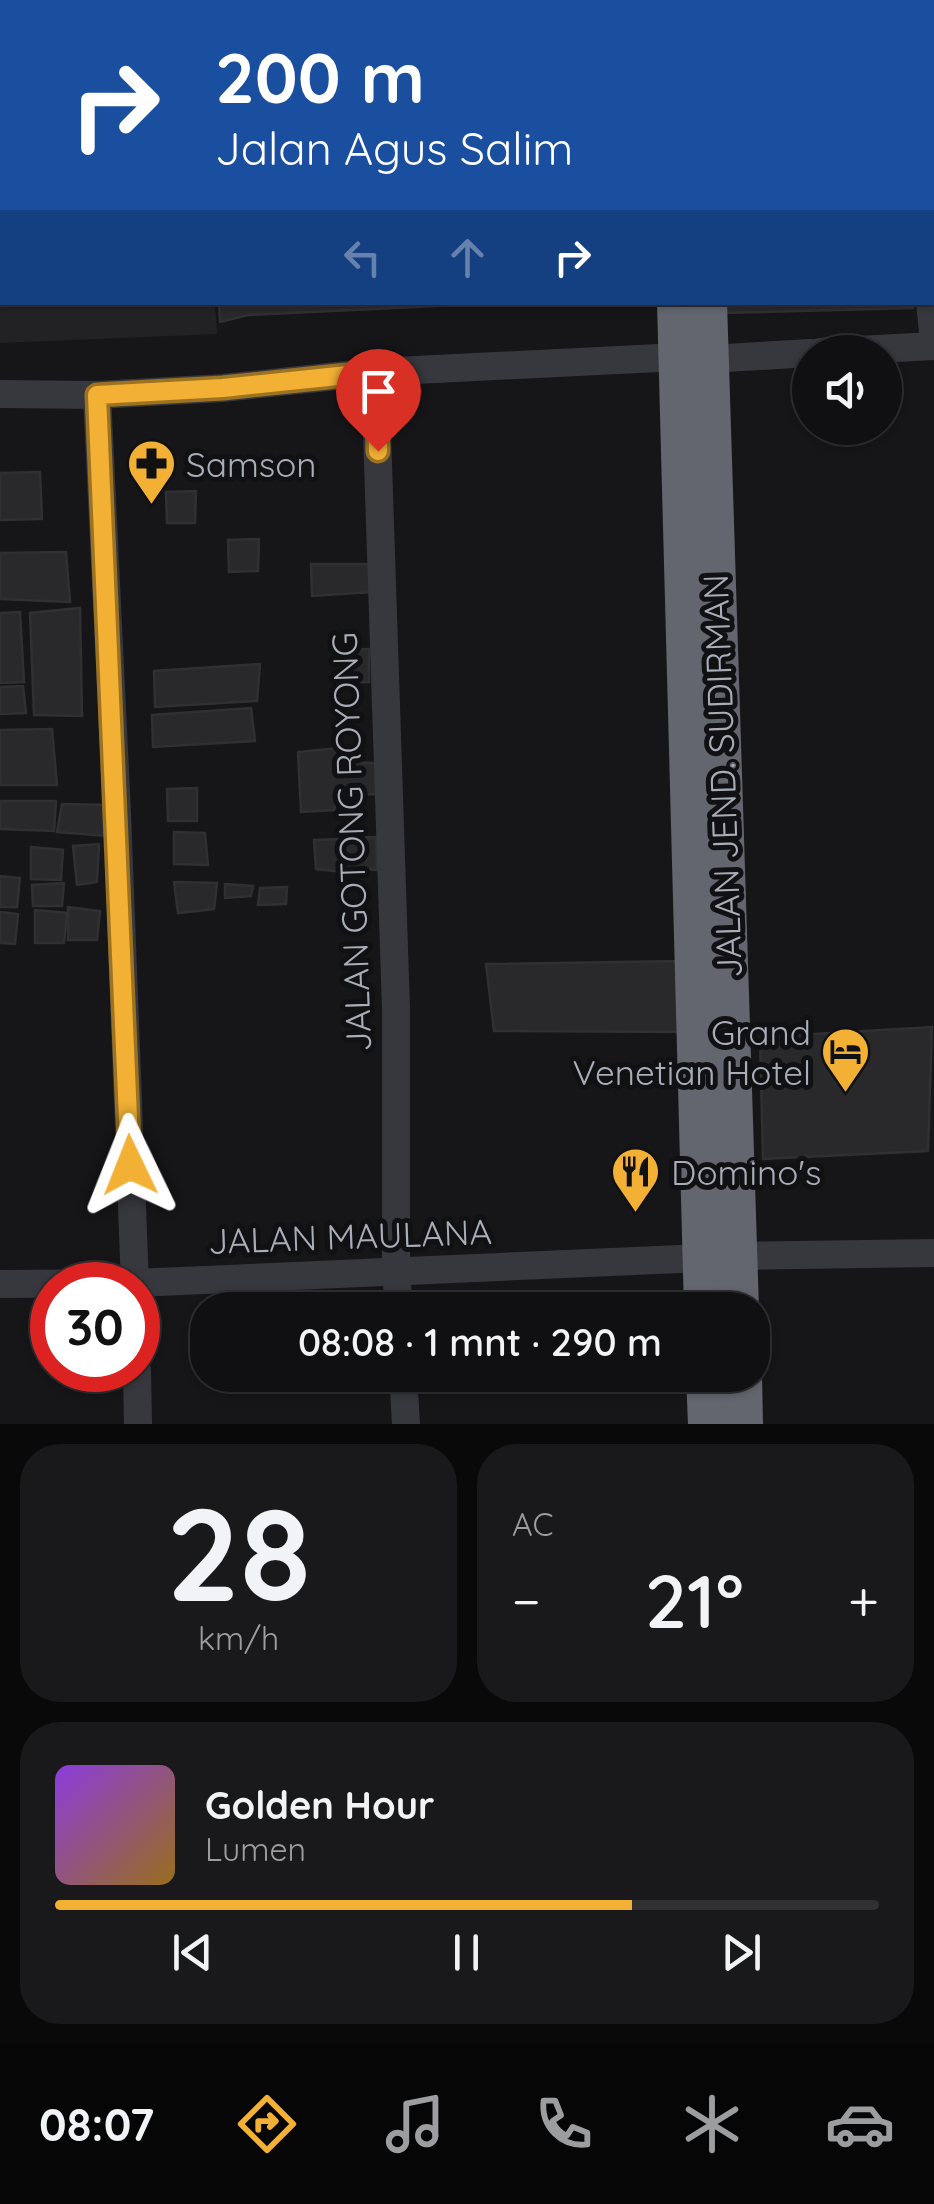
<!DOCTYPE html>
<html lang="id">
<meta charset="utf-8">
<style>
body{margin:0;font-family:Quicksand,sans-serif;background:#19191b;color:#f1f3f6;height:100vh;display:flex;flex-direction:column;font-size:38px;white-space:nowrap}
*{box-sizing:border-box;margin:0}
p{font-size:32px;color:#9c9d9f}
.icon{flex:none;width:55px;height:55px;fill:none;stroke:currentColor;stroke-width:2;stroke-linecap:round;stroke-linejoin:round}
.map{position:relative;height:1424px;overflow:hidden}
.panel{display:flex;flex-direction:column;gap:20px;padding:20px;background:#09090a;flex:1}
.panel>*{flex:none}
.guide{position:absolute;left:0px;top:0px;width:935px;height:305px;box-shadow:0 2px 8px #0004,0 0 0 2px #303032;background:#1a4fa0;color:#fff;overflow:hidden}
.tools{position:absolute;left:792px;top:335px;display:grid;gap:20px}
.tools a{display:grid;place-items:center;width:110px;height:110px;border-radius:50%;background:#101012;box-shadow:0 2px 8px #0004,0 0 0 2px #303032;font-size:50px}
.speed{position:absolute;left:30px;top:1262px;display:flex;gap:20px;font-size:50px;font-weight:700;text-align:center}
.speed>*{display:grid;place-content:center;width:130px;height:130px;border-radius:50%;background:#101012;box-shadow:0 2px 8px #0004,0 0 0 2px #303032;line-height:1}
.speed .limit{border:15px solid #d22;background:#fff;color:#111}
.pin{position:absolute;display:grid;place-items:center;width:85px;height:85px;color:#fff;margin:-102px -42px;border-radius:50% 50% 50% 0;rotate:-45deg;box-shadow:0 0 10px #0007}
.pin .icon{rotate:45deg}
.me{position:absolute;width:110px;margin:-55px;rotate:358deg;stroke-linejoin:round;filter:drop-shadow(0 0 8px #0008)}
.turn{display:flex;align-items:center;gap:35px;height:210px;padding:0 50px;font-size:45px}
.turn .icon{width:130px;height:130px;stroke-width:2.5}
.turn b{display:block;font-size:70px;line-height:85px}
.lanes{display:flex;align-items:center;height:95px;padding:0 50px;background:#0003;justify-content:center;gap:50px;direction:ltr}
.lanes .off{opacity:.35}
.big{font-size:75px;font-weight:600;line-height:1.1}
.panel .widget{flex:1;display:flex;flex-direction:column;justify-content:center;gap:15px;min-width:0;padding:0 35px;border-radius:40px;background:#19191b}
.panel .dial{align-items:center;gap:0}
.dial b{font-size:130px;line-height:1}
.song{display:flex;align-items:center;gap:30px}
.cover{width:120px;height:120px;border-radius:15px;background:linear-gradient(135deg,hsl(270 70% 55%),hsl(40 70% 35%))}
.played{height:10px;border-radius:5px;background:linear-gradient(90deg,#f2b134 70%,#303032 70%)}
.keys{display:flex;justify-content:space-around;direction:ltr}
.heat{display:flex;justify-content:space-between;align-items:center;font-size:55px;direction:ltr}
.panel .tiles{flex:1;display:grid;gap:20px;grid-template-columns:1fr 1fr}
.widget:last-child{grid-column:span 2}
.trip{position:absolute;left:190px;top:1292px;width:580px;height:100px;border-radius:40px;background:#101012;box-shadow:0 2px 8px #0004,0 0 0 2px #303032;font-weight:600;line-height:100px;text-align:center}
.tab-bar{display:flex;height:160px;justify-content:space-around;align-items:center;background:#060607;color:#9c9d9f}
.tab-bar .icon{width:70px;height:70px}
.tab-bar .active{color:#f2b134}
.tab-bar b{font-size:45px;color:#f1f3f6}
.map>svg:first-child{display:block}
.built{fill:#222225}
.building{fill:#29292c;stroke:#303034;stroke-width:2.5}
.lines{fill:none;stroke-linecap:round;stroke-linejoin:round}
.minor{stroke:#37383d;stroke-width:28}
.highway{stroke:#63666e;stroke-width:40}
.route-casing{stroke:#9d7322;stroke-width:25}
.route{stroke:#f2b134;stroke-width:18}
.labels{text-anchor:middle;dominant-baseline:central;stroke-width:10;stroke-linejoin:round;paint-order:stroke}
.poi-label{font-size:35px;fill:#a8adb8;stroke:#111113;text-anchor:start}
.street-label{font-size:35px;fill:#a8adb8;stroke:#111113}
</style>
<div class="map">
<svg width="934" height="1424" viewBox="0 0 934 1424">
<rect width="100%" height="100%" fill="#161618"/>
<!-- built -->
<g class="built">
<path d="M 0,0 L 195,0 L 195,2 L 2,2 L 2,123 L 0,124 Z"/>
<path d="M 0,127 L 2,127 L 2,302 L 215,303 L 217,334 L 0,343 Z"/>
</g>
<!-- building -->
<g class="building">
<rect x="211" y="0" width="378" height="2"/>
<rect x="715" y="0" width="64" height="2"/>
<rect x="786" y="0" width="63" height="2"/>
<path d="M 925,0 L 934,0 L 934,69 L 932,2 L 925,2 Z"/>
<path d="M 219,302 L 522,302 L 248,315 L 220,322 Z"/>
<path d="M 722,302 L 913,302 L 913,308 L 722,313 Z"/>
<path d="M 40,472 L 42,519 L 0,520 L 0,473 Z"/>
<path d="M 196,491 L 195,523 L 167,523 L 166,492 Z"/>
<path d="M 259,539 L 258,571 L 229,572 L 228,540 Z"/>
<path d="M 66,552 L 70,602 L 0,599 L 0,553 Z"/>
<path d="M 311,564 L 373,564 L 371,592 L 312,596 Z"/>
<path d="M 80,608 L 82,716 L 34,715 L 30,613 Z"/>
<path d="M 20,612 L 24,682 L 0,683 L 0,613 Z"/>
<path d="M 369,649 L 369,682 L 340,682 L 339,650 Z"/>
<path d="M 260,664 L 257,701 L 155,707 L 154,671 Z"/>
<path d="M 23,686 L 26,713 L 0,714 L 0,687 Z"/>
<path d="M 251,708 L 255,741 L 153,747 L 152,715 Z"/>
<path d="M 52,729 L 57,785 L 0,785 L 0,730 Z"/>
<path d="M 337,748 L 338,762 L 378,763 L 381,794 L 338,795 L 334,810 L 301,812 L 298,752 Z"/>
<path d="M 197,788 L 197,821 L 168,821 L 167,789 Z"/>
<path d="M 0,801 L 56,801 L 54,831 L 0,829 Z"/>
<path d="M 62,804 L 109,805 L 107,836 L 57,832 Z"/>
<path d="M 174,832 L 205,833 L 208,865 L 174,864 Z"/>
<path d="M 376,837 L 377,870 L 348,867 L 346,838 Z"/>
<path d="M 344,839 L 344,872 L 316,869 L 314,840 Z"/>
<path d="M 99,844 L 97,882 L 77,885 L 73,846 Z"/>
<path d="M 31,847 L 63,850 L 61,880 L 31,879 Z"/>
<path d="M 0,876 L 20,878 L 17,907 L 0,907 Z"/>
<path d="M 174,882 L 217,883 L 214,909 L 178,913 Z"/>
<path d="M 64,883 L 62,906 L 33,906 L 32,885 Z"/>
<path d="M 225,884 L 253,886 L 251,896 L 225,898 Z"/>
<path d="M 287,887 L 286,904 L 258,905 L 260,888 Z"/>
<path d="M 68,907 L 100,911 L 97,940 L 68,940 Z"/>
<path d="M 35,910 L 67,913 L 64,943 L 35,943 Z"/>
<path d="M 0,912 L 18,914 L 15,944 L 0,943 Z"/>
<path d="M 683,961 L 684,1032 L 494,1031 L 486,964 Z"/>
<path d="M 932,1027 L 928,1151 L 763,1159 L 760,1037 Z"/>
</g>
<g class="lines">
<!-- minor -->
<g class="minor">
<path d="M 862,0 L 862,2"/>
<path d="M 916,0 L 917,2"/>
<path d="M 932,77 L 934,77"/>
<path d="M 932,176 L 934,176"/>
<path d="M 930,302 L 934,342"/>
<path d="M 820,352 L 934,346"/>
<path d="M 709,359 L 810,353"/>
<path d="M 375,372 L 396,1009 L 396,1272 L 399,1310"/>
<path d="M 0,394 L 97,395 L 223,388 L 375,372 L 679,357"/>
<path d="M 97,395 L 117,813 L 135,1285"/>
<path d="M 737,1256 L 934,1253"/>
<path d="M 0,1284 L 135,1283 L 703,1258"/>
<path d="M 137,1370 L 138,1424"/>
<path d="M 403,1375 L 406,1424"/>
</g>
<!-- highway -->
<g class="highway">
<path d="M 663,0 L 663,2"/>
<path d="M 694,0 L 694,2"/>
<path d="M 677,302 L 704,1310"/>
<path d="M 707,302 L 739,1310"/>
<path d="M 706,1375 L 708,1424"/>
<path d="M 742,1375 L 743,1424"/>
</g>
</g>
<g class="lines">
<defs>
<path id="route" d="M 130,1165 L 97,395 L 223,388 L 376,372 L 378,451"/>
</defs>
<!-- route casing -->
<use href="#route" class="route-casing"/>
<!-- route -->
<use href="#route" class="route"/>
</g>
<!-- icons -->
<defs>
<symbol id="pharmacy-pin" viewBox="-11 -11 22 30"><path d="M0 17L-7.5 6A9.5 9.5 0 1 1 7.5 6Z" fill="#f2b134" stroke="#111113"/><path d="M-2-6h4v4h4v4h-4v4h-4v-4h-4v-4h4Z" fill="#111"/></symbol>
<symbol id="hotel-pin" viewBox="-11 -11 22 30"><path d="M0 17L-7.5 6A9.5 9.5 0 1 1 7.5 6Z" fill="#f2b134" stroke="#111113"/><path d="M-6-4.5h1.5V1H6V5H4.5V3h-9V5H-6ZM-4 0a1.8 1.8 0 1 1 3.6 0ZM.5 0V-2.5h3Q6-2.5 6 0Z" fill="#111"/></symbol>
<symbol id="restaurant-pin" viewBox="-11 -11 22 30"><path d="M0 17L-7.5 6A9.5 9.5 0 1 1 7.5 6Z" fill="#f2b134" stroke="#111113"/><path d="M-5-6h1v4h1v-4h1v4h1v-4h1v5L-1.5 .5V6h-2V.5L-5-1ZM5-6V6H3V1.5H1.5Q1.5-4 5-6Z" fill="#111"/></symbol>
</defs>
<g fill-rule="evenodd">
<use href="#pharmacy-pin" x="124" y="436" width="55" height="75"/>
<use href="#hotel-pin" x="818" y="1024" width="55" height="75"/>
<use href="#restaurant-pin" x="608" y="1144" width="55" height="75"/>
</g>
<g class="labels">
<!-- poi labels -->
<g class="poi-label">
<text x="186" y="464">Samson</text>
<text x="811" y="1032" text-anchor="end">Grand<tspan x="811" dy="40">Venetian Hotel</tspan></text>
<text x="671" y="1172">Domino's</text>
</g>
<!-- street labels -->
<g class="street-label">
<text transform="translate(722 776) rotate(-92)">JALAN JEND. SUDIRMAN</text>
<text transform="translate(351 842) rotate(-92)">JALAN GOTONG ROYONG</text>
<text transform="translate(350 1236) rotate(-2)">JALAN MAULANA</text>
</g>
</g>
</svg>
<div class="tools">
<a><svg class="icon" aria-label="sound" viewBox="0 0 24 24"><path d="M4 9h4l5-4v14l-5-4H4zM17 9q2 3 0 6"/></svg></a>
</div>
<div class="speed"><div class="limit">30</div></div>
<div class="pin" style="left:378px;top:451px;background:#d93025"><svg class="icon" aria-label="arrive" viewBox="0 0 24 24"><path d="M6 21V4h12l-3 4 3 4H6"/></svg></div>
<svg class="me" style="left:130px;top:1165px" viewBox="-20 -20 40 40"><path d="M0-17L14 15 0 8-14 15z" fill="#f2b134" stroke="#fff" stroke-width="4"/></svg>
<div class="trip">08:08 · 1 mnt · 290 m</div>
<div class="guide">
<div class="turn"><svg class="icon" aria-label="right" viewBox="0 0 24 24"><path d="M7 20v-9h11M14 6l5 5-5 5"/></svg><div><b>200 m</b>Jalan Agus Salim</div></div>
<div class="lanes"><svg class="icon off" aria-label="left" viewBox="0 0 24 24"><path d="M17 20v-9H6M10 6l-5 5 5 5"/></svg><svg class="icon off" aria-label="ahead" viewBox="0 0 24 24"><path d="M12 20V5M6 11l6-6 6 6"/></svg><svg class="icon" aria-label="right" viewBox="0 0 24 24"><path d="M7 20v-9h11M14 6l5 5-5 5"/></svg></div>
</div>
</div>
<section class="panel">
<div class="tiles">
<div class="widget dial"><b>28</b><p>km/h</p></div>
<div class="widget"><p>AC</p>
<div class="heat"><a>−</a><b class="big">21°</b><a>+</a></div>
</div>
<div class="widget">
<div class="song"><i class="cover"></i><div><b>Golden Hour</b><p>Lumen</p></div></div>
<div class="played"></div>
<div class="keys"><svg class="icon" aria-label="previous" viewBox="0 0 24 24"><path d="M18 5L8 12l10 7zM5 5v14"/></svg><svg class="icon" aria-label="pause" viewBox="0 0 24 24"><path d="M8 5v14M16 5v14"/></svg><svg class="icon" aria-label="next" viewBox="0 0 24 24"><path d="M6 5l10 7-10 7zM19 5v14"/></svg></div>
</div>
</div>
</section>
<nav class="tab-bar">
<b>08:07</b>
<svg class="icon active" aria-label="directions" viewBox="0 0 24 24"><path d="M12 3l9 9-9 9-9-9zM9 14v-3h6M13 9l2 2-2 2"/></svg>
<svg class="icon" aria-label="music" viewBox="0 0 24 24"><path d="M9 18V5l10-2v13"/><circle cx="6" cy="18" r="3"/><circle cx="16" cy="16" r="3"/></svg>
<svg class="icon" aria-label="phone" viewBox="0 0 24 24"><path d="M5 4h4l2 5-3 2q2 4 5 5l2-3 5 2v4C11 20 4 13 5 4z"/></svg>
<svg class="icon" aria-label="climate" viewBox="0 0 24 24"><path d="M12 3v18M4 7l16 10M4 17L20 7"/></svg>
<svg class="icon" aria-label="car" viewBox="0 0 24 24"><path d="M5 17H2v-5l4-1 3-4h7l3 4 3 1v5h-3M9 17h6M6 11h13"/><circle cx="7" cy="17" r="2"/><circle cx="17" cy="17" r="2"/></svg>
</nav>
